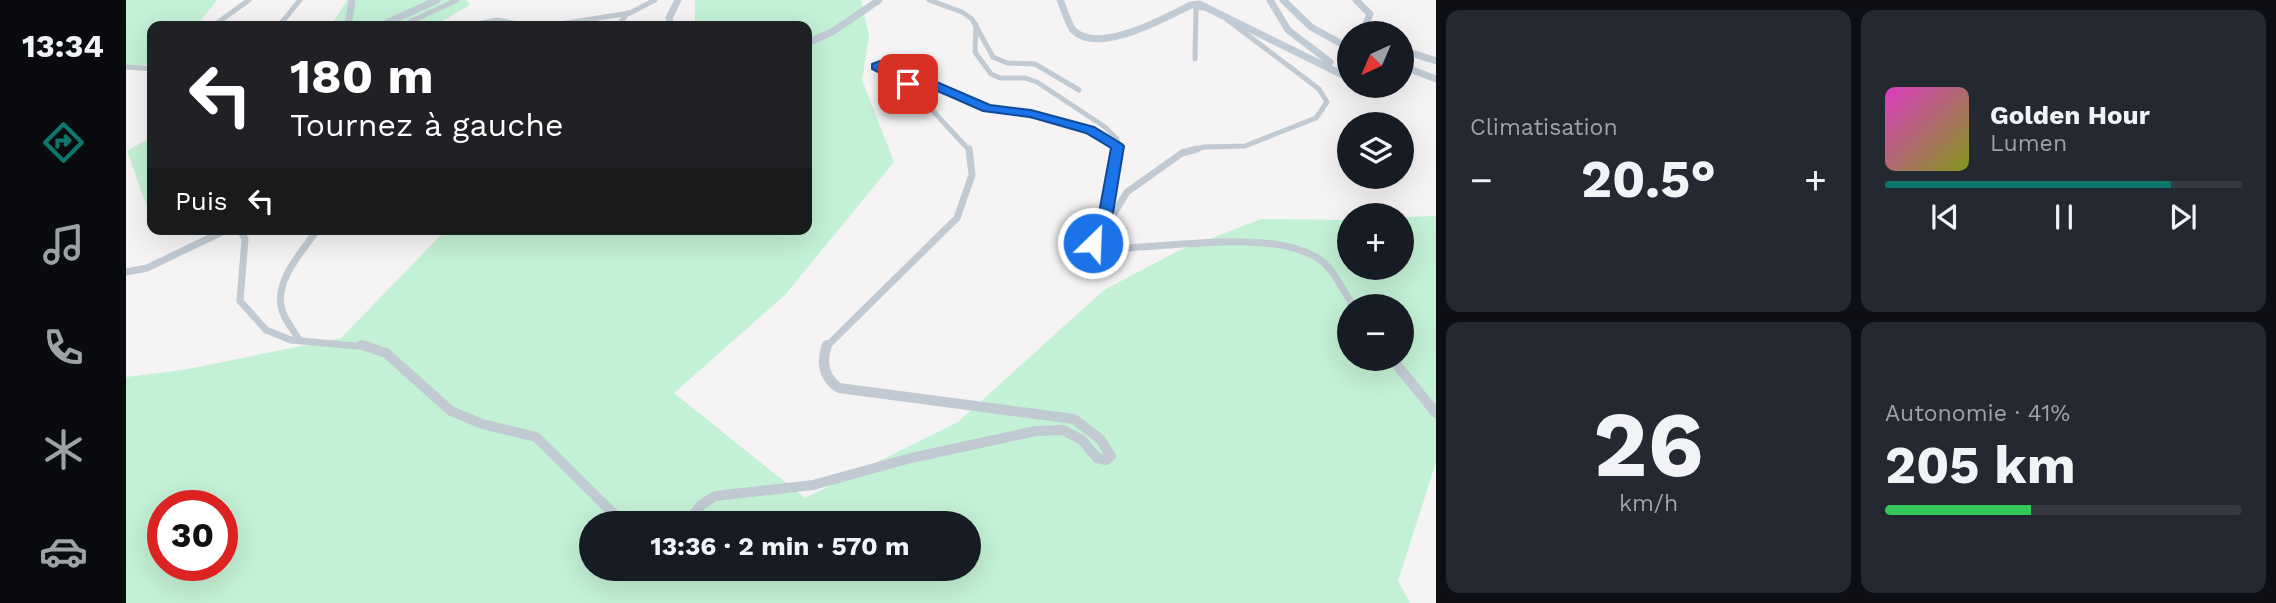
<!DOCTYPE html>
<html lang="fr">
<meta charset="utf-8">
<style>
body{margin:0;font-family:"Work Sans",sans-serif;background:#242831;color:#f1f3f6;height:100vh;display:flex;flex-direction:column;font-size:26px;white-space:nowrap}
*{box-sizing:border-box;margin:0}
p{font-size:23px;color:#9ea1a6}
.icon{flex:none;width:38px;height:38px;fill:none;stroke:currentColor;stroke-width:2;stroke-linecap:round;stroke-linejoin:round}
.map{position:relative;flex:1;overflow:hidden}
.side{display:flex;flex-direction:column;gap:10px;padding:10px;background:#0d0f14;width:840px}
.side>*{flex:none}
.hud{position:absolute;left:21px;top:21px;width:665px;height:214px;border-radius:14px;box-shadow:0 7px 28px #0002;background:#202124;color:#fff;overflow:hidden}
.needle{width:46px;rotate:224deg}
.tools{position:absolute;left:1211px;top:21px;display:grid;gap:14px}
.tools a{display:grid;place-items:center;width:77px;height:77px;border-radius:50%;background:#171b24;box-shadow:0 7px 28px #0002;font-size:35px}
.speed{position:absolute;left:21px;top:490px;display:flex;gap:14px;font-size:35px;font-weight:700;text-align:center}
.speed>*{display:grid;place-content:center;width:91px;height:91px;border-radius:50%;background:#171b24;box-shadow:0 7px 28px #0002;line-height:1}
.speed .limit{border:10px solid #d22;background:#fff;color:#111}
.pin{position:absolute;display:grid;place-items:center;width:60px;height:60px;color:#fff;margin:-30px;border-radius:14px;box-shadow:0 4px 10px #0006}
.me{position:absolute;width:77px;margin:-38px;rotate:24deg;stroke-linejoin:round;filter:drop-shadow(0 0 5px #0008)}
.turn{display:flex;align-items:center;gap:24px;height:147px;padding:0 28px;font-size:32px}
.turn .icon{width:91px;height:91px;stroke-width:2.5}
.turn b{display:block;font-size:49px;line-height:60px}
.then{display:flex;align-items:center;height:66px;padding:0 28px;background:#0003;gap:14px;font-size:26px}
.big{font-size:52px;font-weight:700;line-height:1.1}
.side .tile{flex:1;display:flex;flex-direction:column;justify-content:center;gap:10px;min-width:0;padding:0 24px;border-radius:14px;background:#242831}
.side .dial{align-items:center;gap:0}
.dial b{font-size:91px;line-height:1}
.song{display:flex;align-items:center;gap:21px}
.cover{width:84px;height:84px;border-radius:10px;background:linear-gradient(135deg,hsl(310 70% 55%),hsl(70 70% 35%))}
.played{height:7px;border-radius:4px;background:linear-gradient(90deg,#0f766e 80%,#363941 80%)}
.keys{display:flex;justify-content:space-around;direction:ltr}
.heat{display:flex;justify-content:space-between;align-items:center;font-size:38px;direction:ltr}
.charge{height:10px;border-radius:5px;background:linear-gradient(90deg,#34c759 41%,#363941 0)}
.side .tiles{flex:1;display:grid;gap:10px;grid-template-columns:repeat(2,1fr)}
.trip{position:absolute;left:453px;top:511px;width:402px;height:70px;border-radius:35px;background:#171b24;box-shadow:0 7px 28px #0002;font-weight:700;line-height:70px;text-align:center}
main{display:flex;flex:1;min-height:0}
.tab-bar{display:flex;flex-direction:column;width:126px;justify-content:space-around;align-items:center;background:#090b0e;color:#9ea1a6}
.tab-bar .icon{width:49px;height:49px}
.tab-bar .on{color:#0f766e}
.tab-bar b{font-size:32px;color:#f1f3f6}
.map>svg:first-child{display:block}
.green{fill:#c3f1d5;fill-rule:evenodd}
.lines{fill:none;stroke-linecap:round;stroke-linejoin:round}
.street-far2{stroke:#c1cad2;stroke-width:5}
.street-far1{stroke:#c1cad2;stroke-width:7}
.street{stroke:#c1cad2;stroke-width:10}
.secondary{stroke:#c1cbd6;stroke-width:7}
.route{fill:#1a73e8;stroke:#114b97;stroke-width:2}
</style>
<main>
<nav class="tab-bar">
<b>13:34</b>
<svg class="icon on" aria-label="directions" viewBox="0 0 24 24"><path d="M12 3l9 9-9 9-9-9zM9 14v-3h6M13 9l2 2-2 2"/></svg>
<svg class="icon" aria-label="music" viewBox="0 0 24 24"><path d="M9 18V5l10-2v13"/><circle cx="6" cy="18" r="3"/><circle cx="16" cy="16" r="3"/></svg>
<svg class="icon" aria-label="phone" viewBox="0 0 24 24"><path d="M5 4h4l2 5-3 2q2 4 5 5l2-3 5 2v4C11 20 4 13 5 4z"/></svg>
<svg class="icon" aria-label="climate" viewBox="0 0 24 24"><path d="M12 3v18M4 7l16 10M4 17L20 7"/></svg>
<svg class="icon" aria-label="car" viewBox="0 0 24 24"><path d="M5 17H2v-5l4-1 3-4h7l3 4 3 1v5h-3M9 17h6M6 11h13"/><circle cx="7" cy="17" r="2"/><circle cx="17" cy="17" r="2"/></svg>
</nav>
<div class="map">
<svg width="1310" height="603" viewBox="0 0 1310 603">
<rect width="100%" height="100%" fill="#f5f3f3"/>
<!-- green -->
<g class="green">
<path d="M 0,0 L 91,0 L 70,26 L 26,26 L 26,64 L 0,70 Z"/>
<path d="M 221,0 L 340,0 L 344,5 L 308,26 L 205,26 Z"/>
<path d="M 569,0 L 735,0 L 743,36 L 736,80 L 768,162 L 659,295 L 548,393 L 679,498 L 832,422 L 978,290 L 1052,251 L 1135,219 L 1223,220 L 1223,268 L 1276,268 L 1276,217 L 1310,216 L 1310,462 L 1272,581 L 1284,603 L 0,603 L 0,377 L 57,370 L 215,338 L 321,229 L 681,229 L 681,26 L 569,26 ZM 1223,306 L 1276,306 L 1276,359 L 1223,359 ZM 37,506 L 96,506 L 96,565 L 37,565 ZM 466,523 L 844,523 L 844,569 L 466,569 Z"/>
<path d="M 26,137 L 26,204 L 21,207 L 1,151 Z"/>
</g>
<g class="lines">
<!-- street-far2 -->
<g class="street-far2">
<path d="M 803,0 L 836,12 L 846,19 L 867,57 L 881,63 L 909,64 L 953,90"/>
<path d="M 850,24 L 849,52 L 865,74 L 874,78 L 899,78 L 911,82 L 979,127 L 991,139 L 992,151"/>
<path d="M 87,26 L 123,0"/>
<path d="M 153,26 L 174,0"/>
<path d="M 275,26 L 331,0"/>
<path d="M 338,26 L 372,20 L 403,26"/>
<path d="M 421,26 L 504,13 L 529,0"/>
<path d="M 491,26 L 502,13"/>
<path d="M 1069,59 L 1070,7 L 1077,8"/>
<path d="M 0,67 L 26,69"/>
<path d="M 844,151 L 782,84 L 750,66 L 758,64 C 788,77 832,101 863,108 C 909,119 950,118 991,146"/>
<path d="M 1065,151 L 1078,147 L 1119,146 L 1190,118 L 1201,102 L 1193,89 L 1099,18"/>
</g>
<!-- street-far1 -->
<g class="street-far1">
<path d="M 993,149 L 980,213 L 965,239 C 969,245 974,250 982,251 C 992,252 1003,247 1013,247 C 1063,245 1143,232 1188,256 C 1207,266 1216,289 1227,306"/>
<path d="M 976,233 L 1001,192 L 1056,153 L 1071,149"/>
<path d="M 0,272 L 21,268 L 96,232 L 108,230 L 116,233 L 119,239 L 114,301 L 140,330 L 165,340 L 241,347"/>
<path d="M 173,340 C 168,330 159,321 156,310 C 147,282 177,250 192,229"/>
<path d="M 700,347 L 831,218 L 846,175 L 843,149"/>
</g>
<!-- street -->
<g class="street">
<path d="M 236,345 L 260,353 L 325,411 L 356,424 L 410,437 L 497,523"/>
<path d="M 1266,359 L 1310,413"/>
<path d="M 561,523 L 575,505 L 589,496 L 687,485 L 785,458 L 910,431 L 937,430 L 956,440 L 971,458 L 980,460 L 985,456 L 974,439 L 948,419 L 713,388 C 697,377 695,362 701,345"/>
</g>
<!-- secondary -->
<g class="secondary">
<path d="M 934,0 C 938,8 942,24 947,30 C 972,56 1040,17 1065,5 L 1073,4 L 1223,78"/>
<path d="M 1144,0 L 1162,30 L 1204,62"/>
<path d="M 1157,0 L 1185,27 L 1223,48"/>
<path d="M 1230,0 L 1244,14 L 1239,26 L 1246,33"/>
<path d="M 222,26 L 226,0"/>
<path d="M 254,26 L 311,0"/>
<path d="M 545,26 L 543,18 L 552,0"/>
<path d="M 681,43 L 706,32 L 753,0"/>
<path d="M 1276,50 L 1310,61"/>
<path d="M 1276,66 L 1310,79"/>
<path d="M 1236,86 L 1249,89 L 1245,86"/>
</g>
</g>
<!-- route -->
<path class="route" d="M 754,61 L 762,61 L 864,105 L 905,110 L 968,127 L 996,144 L 998,146 L 987,213 L 973,236 L 972,247 L 961,247 L 958,236 L 973,213 L 985,148 L 960,133 L 904,117 L 857,111 L 773,74 L 788,84 L 778,86 L 746,69 L 746,64 Z"/>
</svg>
<div class="tools">
<a><svg class="needle" viewBox="-14 -14 28 28"><path d="M0-13l5 13h-10z" fill="#e53935"/><path d="M0 13l5-13h-10z" fill="#9ea1a6"/></svg></a>
<a><svg class="icon" aria-label="layers" viewBox="0 0 24 24"><path d="M12 4l9 5-9 5-9-5zM3 14l9 5 9-5"/></svg></a>
<a>+</a>
<a>−</a>
</div>
<div class="speed"><div class="limit">30</div></div>
<div class="pin" style="left:782px;top:84px;background:#d93025"><svg class="icon" aria-label="arrive" viewBox="0 0 24 24"><path d="M6 21V4h12l-3 4 3 4H6"/></svg></div>
<svg class="me" style="left:967px;top:243px" viewBox="-20 -20 40 40"><circle r="17" fill="#1a73e8" stroke="#fff" stroke-width="3"/><path d="M0-11L8 9 0 5-8 9z" fill="#fff"/></svg>
<div class="trip">13:36 · 2 min · 570 m</div>
<div class="hud">
<div class="turn"><svg class="icon" aria-label="left" viewBox="0 0 24 24"><path d="M17 20v-9H6M10 6l-5 5 5 5"/></svg><div><b>180 m</b>Tournez à gauche</div></div>
<div class="then">Puis<svg class="icon" aria-label="left" viewBox="0 0 24 24"><path d="M17 20v-9H6M10 6l-5 5 5 5"/></svg></div>
</div>
</div>
<section class="side">
<div class="tiles">
<div class="tile"><p>Climatisation</p>
<div class="heat"><a>−</a><b class="big">20.5°</b><a>+</a></div>
</div>
<div class="tile">
<div class="song"><i class="cover"></i><div><b>Golden Hour</b><p>Lumen</p></div></div>
<div class="played"></div>
<div class="keys"><svg class="icon" aria-label="previous" viewBox="0 0 24 24"><path d="M18 5L8 12l10 7zM5 5v14"/></svg><svg class="icon" aria-label="pause" viewBox="0 0 24 24"><path d="M8 5v14M16 5v14"/></svg><svg class="icon" aria-label="next" viewBox="0 0 24 24"><path d="M6 5l10 7-10 7zM19 5v14"/></svg></div>
</div>
<div class="tile dial"><b>26</b><p>km/h</p></div>
<div class="tile"><p>Autonomie · 41%</p><b class="big">205 km</b><div class="charge"></div></div>
</div>
</section>
</main>
